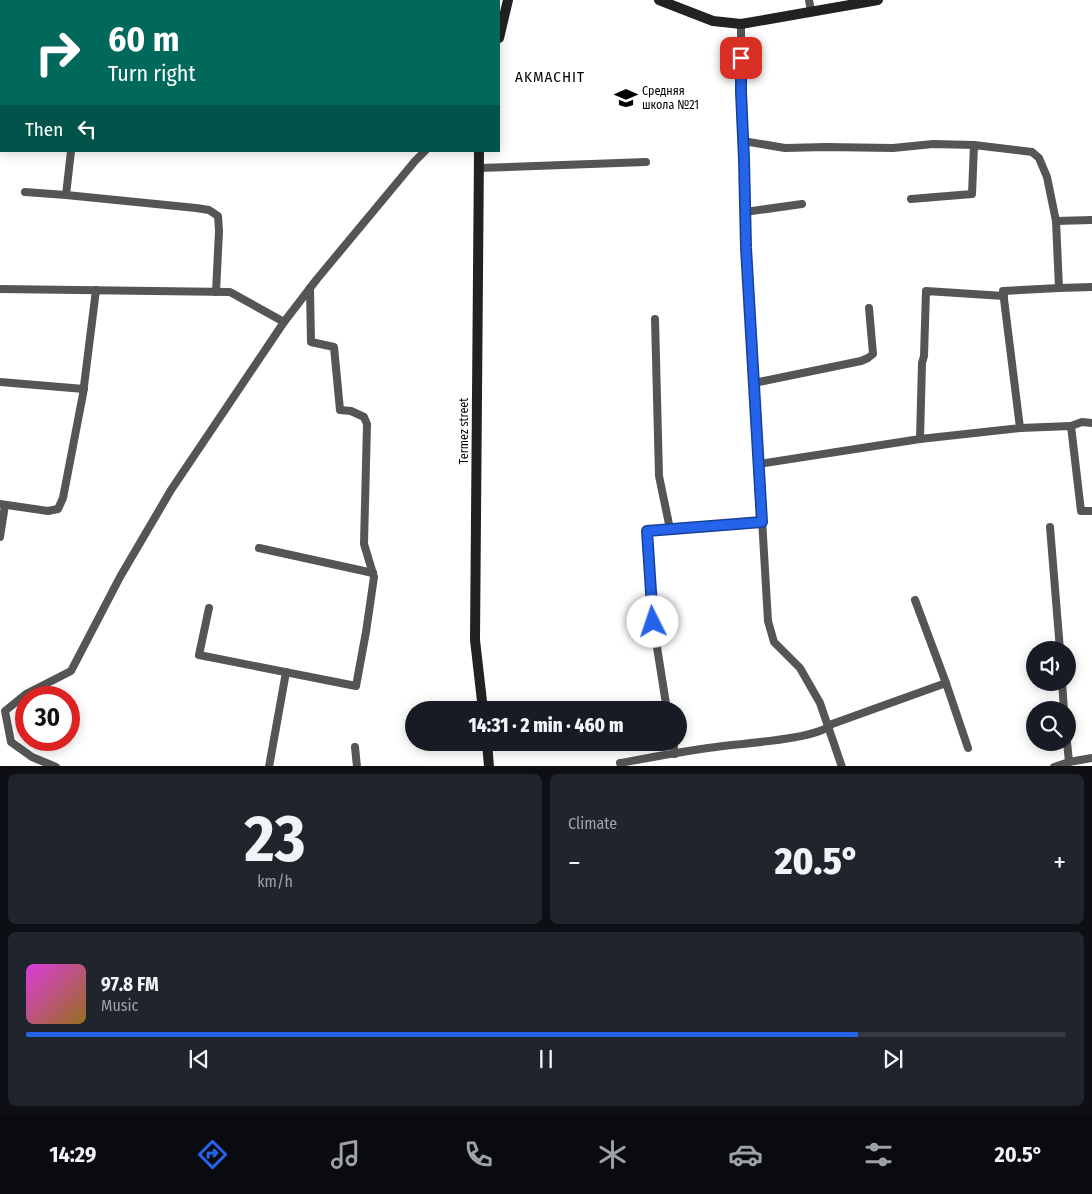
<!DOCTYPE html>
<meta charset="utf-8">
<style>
body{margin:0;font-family:"Fira Sans Condensed",sans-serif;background:#20242c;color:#f1f3f6;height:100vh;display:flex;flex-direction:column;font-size:19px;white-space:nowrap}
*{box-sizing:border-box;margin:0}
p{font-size:16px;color:#9ea1a6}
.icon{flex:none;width:28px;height:28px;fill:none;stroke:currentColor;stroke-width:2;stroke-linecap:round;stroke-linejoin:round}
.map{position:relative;height:766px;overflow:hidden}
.drawer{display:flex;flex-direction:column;gap:8px;padding:8px;background:#0d0f14;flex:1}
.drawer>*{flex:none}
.hud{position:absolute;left:0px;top:0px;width:500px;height:152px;box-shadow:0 2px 12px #0003;background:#00695c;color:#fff;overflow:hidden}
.fabs{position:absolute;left:1026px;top:641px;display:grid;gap:10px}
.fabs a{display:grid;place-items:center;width:50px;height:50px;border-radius:50%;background:#171b24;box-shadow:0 2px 12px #0003;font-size:25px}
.speed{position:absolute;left:15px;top:686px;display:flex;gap:10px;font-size:25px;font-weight:700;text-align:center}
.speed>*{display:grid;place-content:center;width:65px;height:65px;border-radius:50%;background:#171b24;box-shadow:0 2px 12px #0003;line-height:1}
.speed .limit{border:8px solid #d22;background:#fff;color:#111}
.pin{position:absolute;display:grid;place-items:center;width:42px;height:42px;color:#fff;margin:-21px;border-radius:10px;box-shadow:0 2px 8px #0006}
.me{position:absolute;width:55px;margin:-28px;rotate:356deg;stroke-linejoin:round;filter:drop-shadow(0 0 4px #0008)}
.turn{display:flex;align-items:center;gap:18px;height:105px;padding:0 25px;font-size:22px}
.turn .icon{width:65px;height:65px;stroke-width:2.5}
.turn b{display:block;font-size:35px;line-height:42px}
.then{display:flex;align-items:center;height:48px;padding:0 25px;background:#0003;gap:10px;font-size:19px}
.big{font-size:38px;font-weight:800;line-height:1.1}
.drawer .widget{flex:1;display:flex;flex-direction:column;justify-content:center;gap:8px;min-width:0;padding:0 18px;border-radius:8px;background:#20242c}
.drawer .dial{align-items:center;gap:0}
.dial b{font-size:65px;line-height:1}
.song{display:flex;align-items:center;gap:15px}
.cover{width:60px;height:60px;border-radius:8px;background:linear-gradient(135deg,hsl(300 70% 55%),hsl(40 70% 35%))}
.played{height:5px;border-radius:2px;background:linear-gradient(90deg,#2563eb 80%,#363941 80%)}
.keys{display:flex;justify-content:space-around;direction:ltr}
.heat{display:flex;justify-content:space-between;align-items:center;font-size:28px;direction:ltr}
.drawer .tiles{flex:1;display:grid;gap:8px;grid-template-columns:1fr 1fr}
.widget:last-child{grid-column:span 2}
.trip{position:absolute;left:405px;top:701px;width:282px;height:50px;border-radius:25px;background:#171b24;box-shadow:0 2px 12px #0003;font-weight:800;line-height:50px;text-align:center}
.tabs{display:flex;height:80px;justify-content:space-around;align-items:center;background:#090b0e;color:#9ea1a6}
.tabs .icon{width:35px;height:35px}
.tabs .current{color:#2563eb}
.tabs b{font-size:22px;color:#f1f3f6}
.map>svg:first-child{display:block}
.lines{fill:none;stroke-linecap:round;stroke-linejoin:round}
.minor{stroke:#555;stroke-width:8}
.secondary{stroke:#222;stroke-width:10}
.route-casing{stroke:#184099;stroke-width:12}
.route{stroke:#2563eb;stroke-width:9}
.labels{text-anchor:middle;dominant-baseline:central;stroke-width:4.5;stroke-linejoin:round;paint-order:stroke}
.poi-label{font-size:12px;fill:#000;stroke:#fff;text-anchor:start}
.street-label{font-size:12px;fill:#000;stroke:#fff}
.quarter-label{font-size:15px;letter-spacing:1px;fill:#000;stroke:#fff}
</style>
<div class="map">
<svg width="1092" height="767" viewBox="0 0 1092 767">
<rect width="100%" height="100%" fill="#fff"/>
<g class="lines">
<!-- minor -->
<g class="minor">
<path d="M 19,0 L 26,1"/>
<path d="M 211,0 L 212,1"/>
<path d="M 809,0 L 811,11"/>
<path d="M 741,24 L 741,92 L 744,159 L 746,248 L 768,621 L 774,642 L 800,668 L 820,703 L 842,767"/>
<path d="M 743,141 L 785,148 L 826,147 L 893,148 L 933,144 L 974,145"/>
<path d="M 479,168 L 646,162"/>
<path d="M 25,192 L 66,195 L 71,151"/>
<path d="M 66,195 L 196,208 L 209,210 L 218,216 L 219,231 L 216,292"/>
<path d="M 911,199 L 972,194 L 974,145 L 1032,152 L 1039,158 L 1047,177 L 1056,221 L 1059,288 L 1003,291 L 1020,428 L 920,439"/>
<path d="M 745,212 L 802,204"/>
<path d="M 1056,221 L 1092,220"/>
<path d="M 1059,288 L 1092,287"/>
<path d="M 0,289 L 230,292 L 284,322"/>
<path d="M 655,319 L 659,476 L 670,529"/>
<path d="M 0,382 L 84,389"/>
<path d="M 754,383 L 861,361 L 868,358 L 873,354 L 869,308"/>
<path d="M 1071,426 L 1082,422 L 1092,423"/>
<path d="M 1020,428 L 1071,426 L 1081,511 L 1092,511"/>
<path d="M 759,464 L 920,439 L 922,363 L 924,356 L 926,291 L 1004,296"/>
<path d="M 0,504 L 48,511 L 58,509 L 63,498 L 83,394 L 96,290"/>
<path d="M 1050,527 L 1060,650"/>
<path d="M 0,537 L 5,505"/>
<path d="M 259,548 L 373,573"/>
<path d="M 209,608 L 199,655 L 356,686 L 366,632 L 374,577 L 364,544 L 367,424 L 364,417 L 351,411 L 340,410 L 334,347 L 311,342 L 310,288"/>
<path d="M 1062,682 L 1064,710"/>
<path d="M 946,683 L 968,748"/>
<path d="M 667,710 L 653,622 L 647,531 L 762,521"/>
<path d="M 673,742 L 675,754"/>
<path d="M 1067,742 L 1069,762"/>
<path d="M 355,747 L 357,767"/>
<path d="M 620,763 C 654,757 689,750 723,746 C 746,743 818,739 832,724 L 946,683 L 915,600"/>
<path d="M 56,767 L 32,757 L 11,742 L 5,711 L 26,694 L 71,671 L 120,577 L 171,490 L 284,322 L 317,279 L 415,161 L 425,151"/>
<path d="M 269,767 L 286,672"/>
<path d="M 1054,767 L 1069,762 L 1092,758"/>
</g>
<!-- secondary -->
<g class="secondary">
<path d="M 659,0 L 713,21 L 741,24 L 878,0"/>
<path d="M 499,38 L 508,0"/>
<path d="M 0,96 L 1,96"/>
<path d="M 479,151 L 475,640 L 483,710"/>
<path d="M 487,742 L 489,767"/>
</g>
</g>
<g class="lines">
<defs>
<path id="route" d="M 653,622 L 647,531 L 762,522 L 746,248 L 744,159 L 741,92 L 741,58"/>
</defs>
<!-- route casing -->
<use href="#route" class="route-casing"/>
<!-- route -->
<use href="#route" class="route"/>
</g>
<!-- icons -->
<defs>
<symbol id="school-bare" viewBox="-9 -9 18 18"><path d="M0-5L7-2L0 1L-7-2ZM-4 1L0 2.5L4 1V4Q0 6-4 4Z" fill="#000" stroke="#fff" stroke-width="2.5" paint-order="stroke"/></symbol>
</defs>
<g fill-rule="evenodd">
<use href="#school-bare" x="610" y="82" width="32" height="32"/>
</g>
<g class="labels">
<!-- poi labels -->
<g class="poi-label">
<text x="642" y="91">Средняя<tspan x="642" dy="14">школа №21</tspan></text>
</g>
<!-- street labels -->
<g class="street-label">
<text transform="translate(464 431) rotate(-90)">Termez street</text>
</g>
<!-- quarter labels -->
<g class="quarter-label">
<text x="550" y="77">AKMACHIT</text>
</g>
</g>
</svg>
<div class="fabs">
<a><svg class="icon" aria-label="sound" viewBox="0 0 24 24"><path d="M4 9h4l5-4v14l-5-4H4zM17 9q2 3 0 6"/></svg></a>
<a><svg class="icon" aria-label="search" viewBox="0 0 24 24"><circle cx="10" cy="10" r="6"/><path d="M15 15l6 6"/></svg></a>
</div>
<div class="speed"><div class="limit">30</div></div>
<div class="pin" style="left:741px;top:58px;background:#d93025"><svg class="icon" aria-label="arrive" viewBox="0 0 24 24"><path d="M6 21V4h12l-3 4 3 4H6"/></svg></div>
<svg class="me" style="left:653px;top:622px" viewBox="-20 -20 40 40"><circle r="19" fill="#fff"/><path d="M0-13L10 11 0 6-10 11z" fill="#2563eb"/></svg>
<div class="trip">14:31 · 2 min · 460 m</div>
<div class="hud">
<div class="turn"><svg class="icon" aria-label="right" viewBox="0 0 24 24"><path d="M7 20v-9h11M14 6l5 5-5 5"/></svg><div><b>60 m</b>Turn right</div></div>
<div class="then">Then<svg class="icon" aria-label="left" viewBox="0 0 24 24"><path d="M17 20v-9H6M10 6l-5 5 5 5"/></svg></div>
</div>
</div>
<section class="drawer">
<div class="tiles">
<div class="widget dial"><b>23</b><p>km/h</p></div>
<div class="widget"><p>Climate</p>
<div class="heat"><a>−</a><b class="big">20.5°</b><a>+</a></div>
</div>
<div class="widget">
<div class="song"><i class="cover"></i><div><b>97.8 FM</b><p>Music</p></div></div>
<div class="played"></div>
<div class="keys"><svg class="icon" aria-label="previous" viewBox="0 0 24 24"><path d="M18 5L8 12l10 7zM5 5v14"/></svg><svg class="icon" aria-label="pause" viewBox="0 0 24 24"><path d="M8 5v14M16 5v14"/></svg><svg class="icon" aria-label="next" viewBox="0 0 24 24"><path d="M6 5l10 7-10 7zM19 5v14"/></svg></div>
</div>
</div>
</section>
<nav class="tabs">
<b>14:29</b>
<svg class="icon current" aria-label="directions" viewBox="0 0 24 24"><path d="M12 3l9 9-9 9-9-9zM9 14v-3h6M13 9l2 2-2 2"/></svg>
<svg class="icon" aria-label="music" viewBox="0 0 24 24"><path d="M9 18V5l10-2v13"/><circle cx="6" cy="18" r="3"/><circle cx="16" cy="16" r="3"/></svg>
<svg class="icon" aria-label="phone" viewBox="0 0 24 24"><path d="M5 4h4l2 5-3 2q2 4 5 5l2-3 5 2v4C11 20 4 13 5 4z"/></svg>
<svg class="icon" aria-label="climate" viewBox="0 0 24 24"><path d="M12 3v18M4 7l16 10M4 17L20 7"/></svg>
<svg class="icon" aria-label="car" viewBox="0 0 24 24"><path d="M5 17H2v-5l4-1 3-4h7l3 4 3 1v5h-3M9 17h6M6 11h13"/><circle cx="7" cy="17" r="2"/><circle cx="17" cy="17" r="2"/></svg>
<svg class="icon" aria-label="filters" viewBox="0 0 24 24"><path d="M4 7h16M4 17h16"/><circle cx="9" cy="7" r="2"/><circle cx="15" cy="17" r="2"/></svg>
<b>20.5°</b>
</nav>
